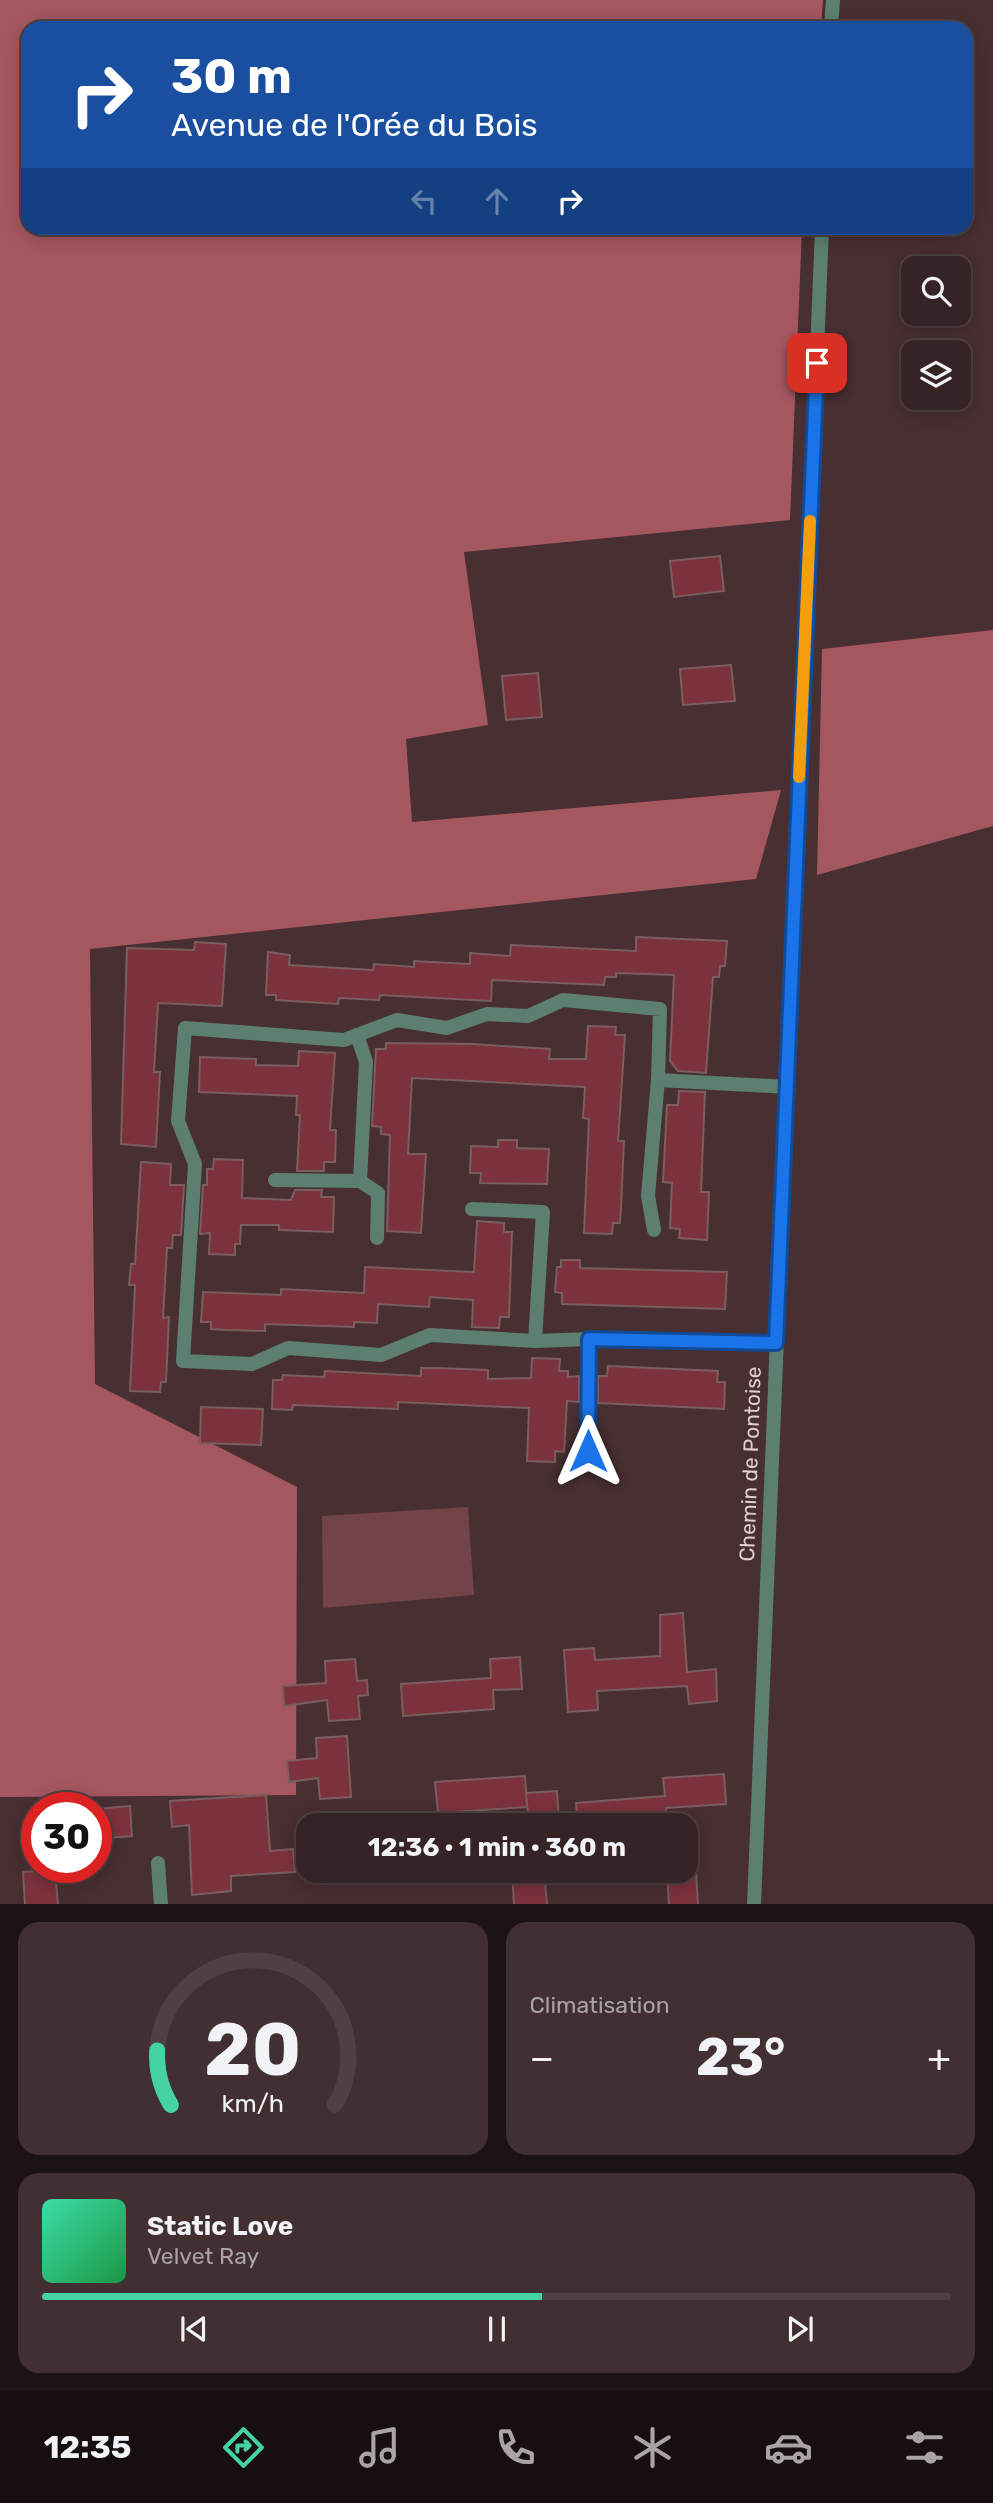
<!DOCTYPE html>
<html lang="fr">
<meta charset="utf-8">
<style>
body{margin:0;font-family:Rubik,sans-serif;background:#412f32;color:#f1f3f6;height:100vh;display:flex;flex-direction:column;font-size:26px;white-space:nowrap}
*{box-sizing:border-box;margin:0}
p{font-size:23px;color:#aaa4a7}
.icon{flex:none;width:38px;height:38px;fill:none;stroke:currentColor;stroke-width:2;stroke-linecap:round;stroke-linejoin:round}
.map{position:relative;height:1904px;overflow:hidden}
.panel{display:flex;flex-direction:column;gap:18px;padding:18px;background:#1e1314;flex:1}
.panel>*{flex:none}
.top-card{position:absolute;left:21px;top:21px;width:952px;height:214px;border-radius:21px;box-shadow:0 4px 18px #0003,0 0 0 2px #504042;background:#1a4fa0;color:#fff;overflow:hidden}
.controls{position:absolute;left:901px;top:256px;display:grid;gap:14px}
.controls a{display:grid;place-items:center;width:70px;height:70px;border-radius:14px;background:#362325;box-shadow:0 4px 18px #0003,0 0 0 2px #504042;font-size:35px}
.speed{position:absolute;left:21px;top:1792px;display:flex;gap:14px;font-size:35px;font-weight:700;text-align:center}
.speed>*{display:grid;place-content:center;width:91px;height:91px;border-radius:50%;background:#362325;box-shadow:0 4px 18px #0003,0 0 0 2px #504042;line-height:1}
.speed .limit{border:10px solid #d22;background:#fff;color:#111}
.pin{position:absolute;display:grid;place-items:center;width:60px;height:60px;color:#fff;margin:-30px;border-radius:14px;box-shadow:0 4px 10px #0006}
.me{position:absolute;width:77px;margin:-38px;rotate:0deg;stroke-linejoin:round;filter:drop-shadow(0 0 5px #0008)}
.turn{display:flex;align-items:center;gap:24px;height:147px;padding:0 35px;font-size:32px}
.turn .icon{width:91px;height:91px;stroke-width:2.5}
.turn b{display:block;font-size:49px;line-height:60px}
.lanes{display:flex;align-items:center;height:66px;padding:0 35px;background:#0003;justify-content:center;gap:35px;direction:ltr}
.lanes .off{opacity:.35}
.big{font-size:52px;font-weight:700;line-height:1.1}
.panel .tile{flex:1;display:flex;flex-direction:column;justify-content:center;gap:10px;min-width:0;padding:0 24px;border-radius:21px;background:#412f32}
.panel .dial{align-items:center;gap:0}
.dial svg{height:182px;overflow:visible;fill:none;stroke:#504042;stroke-width:7;stroke-linecap:round;text-anchor:middle}
.dial text{fill:#f1f3f6;stroke:none}
.song{display:flex;align-items:center;gap:21px}
.cover{width:84px;height:84px;border-radius:10px;background:linear-gradient(135deg,hsl(160 70% 55%),hsl(140 70% 35%))}
.played{height:7px;border-radius:4px;background:linear-gradient(90deg,#43d4a0 55%,#504042 55%)}
.keys{display:flex;justify-content:space-around;direction:ltr}
.heat{display:flex;justify-content:space-between;align-items:center;font-size:38px;direction:ltr}
.panel .tiles{flex:1;display:grid;gap:18px;grid-template-columns:1fr 1fr}
.tile:last-child{grid-column:span 2}
.trip{position:absolute;left:296px;top:1813px;width:402px;height:70px;border-radius:21px;background:#362325;box-shadow:0 4px 18px #0003,0 0 0 2px #504042;font-weight:700;line-height:70px;text-align:center}
.tabs{display:flex;height:112px;justify-content:space-around;align-items:center;background:#160e0f;color:#aaa4a7}
.tabs .icon{width:49px;height:49px}
.tabs .current{color:#43d4a0}
.tabs b{font-size:32px;color:#f1f3f6}
.map>svg:first-child{display:block}
.green{fill:#724348}
.forest{fill:#a55760}
.building{fill:#7c323d;stroke:#795d5f;stroke-width:2}
.lines{fill:none;stroke-linecap:round;stroke-linejoin:round}
.minor{stroke:#5c7f6f;stroke-width:14}
.route-casing{stroke:#114b97;stroke-width:18}
.route{stroke:#1a73e8;stroke-width:12}
.slow{stroke:#f59e0b;stroke-width:12}
.labels{text-anchor:middle;dominant-baseline:central;stroke-width:6;stroke-linejoin:round;paint-order:stroke}
.street-label{font-size:21px;fill:#dfcfcf;stroke:#482f31}
</style>
<div class="map">
<svg width="993" height="1905" viewBox="0 0 993 1905">
<rect width="100%" height="100%" fill="#482f31"/>
<!-- green -->
<path class="green" d="M 468,1507 L 474,1595 L 323,1608 L 322,1516 Z"/>
<!-- forest -->
<g class="forest">
<path d="M 0,0 L 823,0 L 821,28 L 28,28 L 28,228 L 802,228 L 790,520 L 464,552 L 488,725 L 406,739 L 412,822 L 781,790 L 756,879 L 90,949 L 95,1384 L 297,1487 L 296,1795 L 0,1797 Z"/>
<path d="M 993,630 L 993,826 L 817,875 L 822,649 Z"/>
</g>
<!-- building -->
<g class="building">
<path d="M 720,556 L 724,591 L 674,597 L 670,561 Z"/>
<path d="M 731,665 L 735,701 L 683,705 L 680,669 Z"/>
<path d="M 538,673 L 542,717 L 506,720 L 502,676 Z"/>
<path d="M 636,937 L 727,941 L 725,966 L 720,966 L 719,977 L 713,977 L 706,1073 L 678,1071 L 670,1061 L 674,975 L 616,973 L 616,977 L 605,977 L 604,985 L 492,980 L 491,1001 L 380,995 L 379,1000 L 339,998 L 338,1004 L 276,1000 L 276,995 L 266,995 L 268,952 L 290,955 L 289,965 L 373,970 L 374,964 L 414,967 L 414,961 L 470,964 L 470,953 L 510,956 L 511,945 L 636,951 Z"/>
<path d="M 195,942 L 226,944 L 222,1006 L 158,1003 L 154,1072 L 160,1072 L 156,1147 L 121,1144 L 127,948 L 194,950 Z"/>
<path d="M 588,1026 L 616,1027 L 615,1035 L 625,1035 L 618,1141 L 624,1141 L 621,1207 L 620,1223 L 613,1223 L 612,1234 L 584,1233 L 589,1119 L 583,1118 L 585,1087 L 412,1078 L 408,1154 L 426,1154 L 421,1233 L 387,1231 L 390,1135 L 381,1134 L 381,1127 L 372,1126 L 376,1049 L 386,1049 L 386,1043 L 473,1044 L 550,1049 L 549,1059 L 586,1059 Z"/>
<path d="M 299,1051 L 335,1053 L 330,1130 L 336,1130 L 335,1162 L 324,1162 L 324,1171 L 297,1171 L 300,1115 L 296,1115 L 297,1096 L 199,1092 L 200,1057 L 256,1059 L 256,1065 L 298,1066 Z"/>
<path d="M 679,1091 L 705,1092 L 701,1192 L 709,1192 L 707,1240 L 679,1238 L 680,1229 L 670,1228 L 672,1183 L 663,1182 L 667,1105 L 678,1105 Z"/>
<path d="M 498,1140 L 517,1140 L 517,1148 L 549,1149 L 547,1184 L 480,1183 L 481,1173 L 470,1173 L 471,1146 L 498,1147 Z"/>
<path d="M 214,1159 L 243,1160 L 242,1198 L 291,1200 L 295,1190 L 322,1190 L 321,1197 L 334,1197 L 333,1232 L 279,1230 L 279,1225 L 241,1225 L 240,1244 L 235,1244 L 235,1255 L 209,1254 L 210,1233 L 200,1234 L 203,1185 L 207,1185 L 207,1169 L 213,1169 Z"/>
<path d="M 141,1162 L 171,1164 L 170,1185 L 184,1185 L 181,1235 L 173,1235 L 172,1248 L 167,1248 L 163,1318 L 169,1317 L 166,1382 L 161,1382 L 160,1392 L 130,1391 L 135,1285 L 129,1285 L 131,1264 L 135,1264 Z"/>
<path d="M 477,1221 L 504,1223 L 504,1232 L 512,1232 L 509,1317 L 500,1317 L 499,1328 L 472,1327 L 473,1300 L 430,1297 L 429,1307 L 378,1304 L 377,1323 L 354,1322 L 354,1327 L 265,1324 L 265,1331 L 227,1330 L 211,1329 L 211,1322 L 201,1322 L 203,1292 L 281,1295 L 281,1289 L 364,1293 L 365,1267 L 474,1272 Z"/>
<path d="M 561,1260 L 580,1260 L 580,1268 L 727,1272 L 725,1309 L 562,1304 L 562,1293 L 555,1292 L 557,1267 L 561,1267 Z"/>
<path d="M 532,1358 L 560,1359 L 559,1371 L 568,1371 L 568,1377 L 579,1376 L 579,1402 L 567,1401 L 564,1452 L 555,1451 L 555,1462 L 527,1461 L 529,1408 L 398,1402 L 398,1409 L 293,1405 L 292,1410 L 272,1409 L 273,1380 L 282,1380 L 283,1375 L 324,1377 L 325,1371 L 421,1376 L 421,1368 L 437,1368 L 488,1370 L 488,1379 L 531,1378 Z"/>
<path d="M 608,1366 L 718,1371 L 717,1382 L 725,1382 L 724,1409 L 598,1403 L 598,1376 L 607,1376 Z"/>
<path d="M 201,1407 L 263,1409 L 261,1445 L 200,1443 Z"/>
<path d="M 683,1613 L 687,1672 L 716,1669 L 717,1701 L 689,1704 L 687,1686 L 597,1691 L 598,1710 L 568,1712 L 564,1650 L 594,1648 L 595,1660 L 660,1656 L 660,1615 Z"/>
<path d="M 520,1657 L 522,1689 L 493,1690 L 494,1709 L 403,1716 L 401,1684 L 491,1678 L 490,1659 Z"/>
<path d="M 355,1659 L 357,1681 L 367,1680 L 368,1695 L 358,1696 L 360,1719 L 329,1721 L 327,1700 L 284,1706 L 283,1686 L 326,1683 L 325,1661 Z"/>
<path d="M 347,1736 L 351,1797 L 320,1799 L 318,1778 L 289,1782 L 287,1761 L 317,1758 L 316,1738 Z"/>
<path d="M 724,1774 L 726,1804 L 666,1808 L 667,1825 L 578,1825 L 576,1803 L 665,1796 L 663,1778 Z"/>
<path d="M 525,1776 L 527,1807 L 438,1813 L 435,1782 Z"/>
<path d="M 557,1791 L 559,1821 L 529,1825 L 526,1793 Z"/>
<path d="M 266,1795 L 270,1851 L 293,1849 L 295,1872 L 231,1876 L 231,1891 L 192,1895 L 189,1825 L 172,1827 L 170,1801 Z"/>
<path d="M 130,1806 L 132,1836 L 96,1839 L 96,1809 Z"/>
<path d="M 55,1870 L 58,1905 L 25,1905 L 23,1872 Z"/>
<path d="M 512,1871 L 544,1871 L 547,1905 L 514,1905 Z"/>
<path d="M 667,1871 L 696,1871 L 698,1905 L 669,1905 Z"/>
</g>
<g class="lines">
<!-- minor -->
<g class="minor">
<path d="M 831,28 L 833,0"/>
<path d="M 275,1180 L 360,1181 L 366,1062 L 357,1035"/>
<path d="M 360,1181 L 378,1193 L 377,1238"/>
<path d="M 472,1209 L 543,1212 L 535,1341"/>
<path d="M 654,1230 L 648,1196 L 658,1080"/>
<path d="M 776,1343 L 589,1339 L 535,1341 L 430,1335 L 381,1355 L 288,1348 L 252,1364 L 183,1361 L 195,1164 L 178,1121 L 185,1028 L 344,1040 L 397,1020 L 447,1028 L 487,1014 L 528,1016 L 563,1000 L 660,1009 L 658,1080 L 788,1087"/>
<path d="M 588,1452 L 589,1339"/>
<path d="M 158,1863 L 161,1905"/>
<path d="M 754,1905 L 822,228"/>
</g>
</g>
<g class="lines">
<defs>
<path id="route" d="M 588,1451 L 589,1339 L 776,1343 L 817,363"/>
</defs>
<!-- route casing -->
<use href="#route" class="route-casing"/>
<!-- route -->
<use href="#route" class="route"/>
<!-- slow -->
<path class="slow" d="M 799,777 L 810,521"/>
</g>
<g class="labels">
<!-- street labels -->
<g class="street-label">
<text transform="translate(750 1464) rotate(-88)">Chemin de Pontoise</text>
</g>
</g>
</svg>
<div class="controls">
<a><svg class="icon" aria-label="search" viewBox="0 0 24 24"><circle cx="10" cy="10" r="6"/><path d="M15 15l6 6"/></svg></a>
<a><svg class="icon" aria-label="layers" viewBox="0 0 24 24"><path d="M12 4l9 5-9 5-9-5zM3 14l9 5 9-5"/></svg></a>
</div>
<div class="speed"><div class="limit">30</div></div>
<div class="pin" style="left:817px;top:363px;background:#d93025"><svg class="icon" aria-label="arrive" viewBox="0 0 24 24"><path d="M6 21V4h12l-3 4 3 4H6"/></svg></div>
<svg class="me" style="left:588px;top:1451px" viewBox="-20 -20 40 40"><path d="M0-17L14 15 0 8-14 15z" fill="#1a73e8" stroke="#fff" stroke-width="4"/></svg>
<div class="trip">12:36 · 1 min · 360 m</div>
<div class="top-card">
<div class="turn"><svg class="icon" aria-label="right" viewBox="0 0 24 24"><path d="M7 20v-9h11M14 6l5 5-5 5"/></svg><div><b>30 m</b>Avenue de l'Orée du Bois</div></div>
<div class="lanes"><svg class="icon off" aria-label="left" viewBox="0 0 24 24"><path d="M17 20v-9H6M10 6l-5 5 5 5"/></svg><svg class="icon off" aria-label="ahead" viewBox="0 0 24 24"><path d="M12 20V5M6 11l6-6 6 6"/></svg><svg class="icon" aria-label="right" viewBox="0 0 24 24"><path d="M7 20v-9h11M14 6l5 5-5 5"/></svg></div>
</div>
</div>
<section class="panel">
<div class="tiles">
<div class="tile dial"><svg viewBox="0 0 100 80">
<path d="M14 69A42 42 0 1 1 86 69"/>
<path d="M14 69A42 42 0 0 1 8 45" stroke="#43d4a0"/>
<text x="50" y="56" font-size="32" font-weight="700">20</text>
<text x="50" y="72" font-size="11">km/h</text>
</svg></div>
<div class="tile"><p>Climatisation</p>
<div class="heat"><a>−</a><b class="big">23°</b><a>+</a></div>
</div>
<div class="tile">
<div class="song"><i class="cover"></i><div><b>Static Love</b><p>Velvet Ray</p></div></div>
<div class="played"></div>
<div class="keys"><svg class="icon" aria-label="previous" viewBox="0 0 24 24"><path d="M18 5L8 12l10 7zM5 5v14"/></svg><svg class="icon" aria-label="pause" viewBox="0 0 24 24"><path d="M8 5v14M16 5v14"/></svg><svg class="icon" aria-label="next" viewBox="0 0 24 24"><path d="M6 5l10 7-10 7zM19 5v14"/></svg></div>
</div>
</div>
</section>
<nav class="tabs">
<b>12:35</b>
<svg class="icon current" aria-label="directions" viewBox="0 0 24 24"><path d="M12 3l9 9-9 9-9-9zM9 14v-3h6M13 9l2 2-2 2"/></svg>
<svg class="icon" aria-label="music" viewBox="0 0 24 24"><path d="M9 18V5l10-2v13"/><circle cx="6" cy="18" r="3"/><circle cx="16" cy="16" r="3"/></svg>
<svg class="icon" aria-label="phone" viewBox="0 0 24 24"><path d="M5 4h4l2 5-3 2q2 4 5 5l2-3 5 2v4C11 20 4 13 5 4z"/></svg>
<svg class="icon" aria-label="climate" viewBox="0 0 24 24"><path d="M12 3v18M4 7l16 10M4 17L20 7"/></svg>
<svg class="icon" aria-label="car" viewBox="0 0 24 24"><path d="M5 17H2v-5l4-1 3-4h7l3 4 3 1v5h-3M9 17h6M6 11h13"/><circle cx="7" cy="17" r="2"/><circle cx="17" cy="17" r="2"/></svg>
<svg class="icon" aria-label="filters" viewBox="0 0 24 24"><path d="M4 7h16M4 17h16"/><circle cx="9" cy="7" r="2"/><circle cx="15" cy="17" r="2"/></svg>
</nav>
